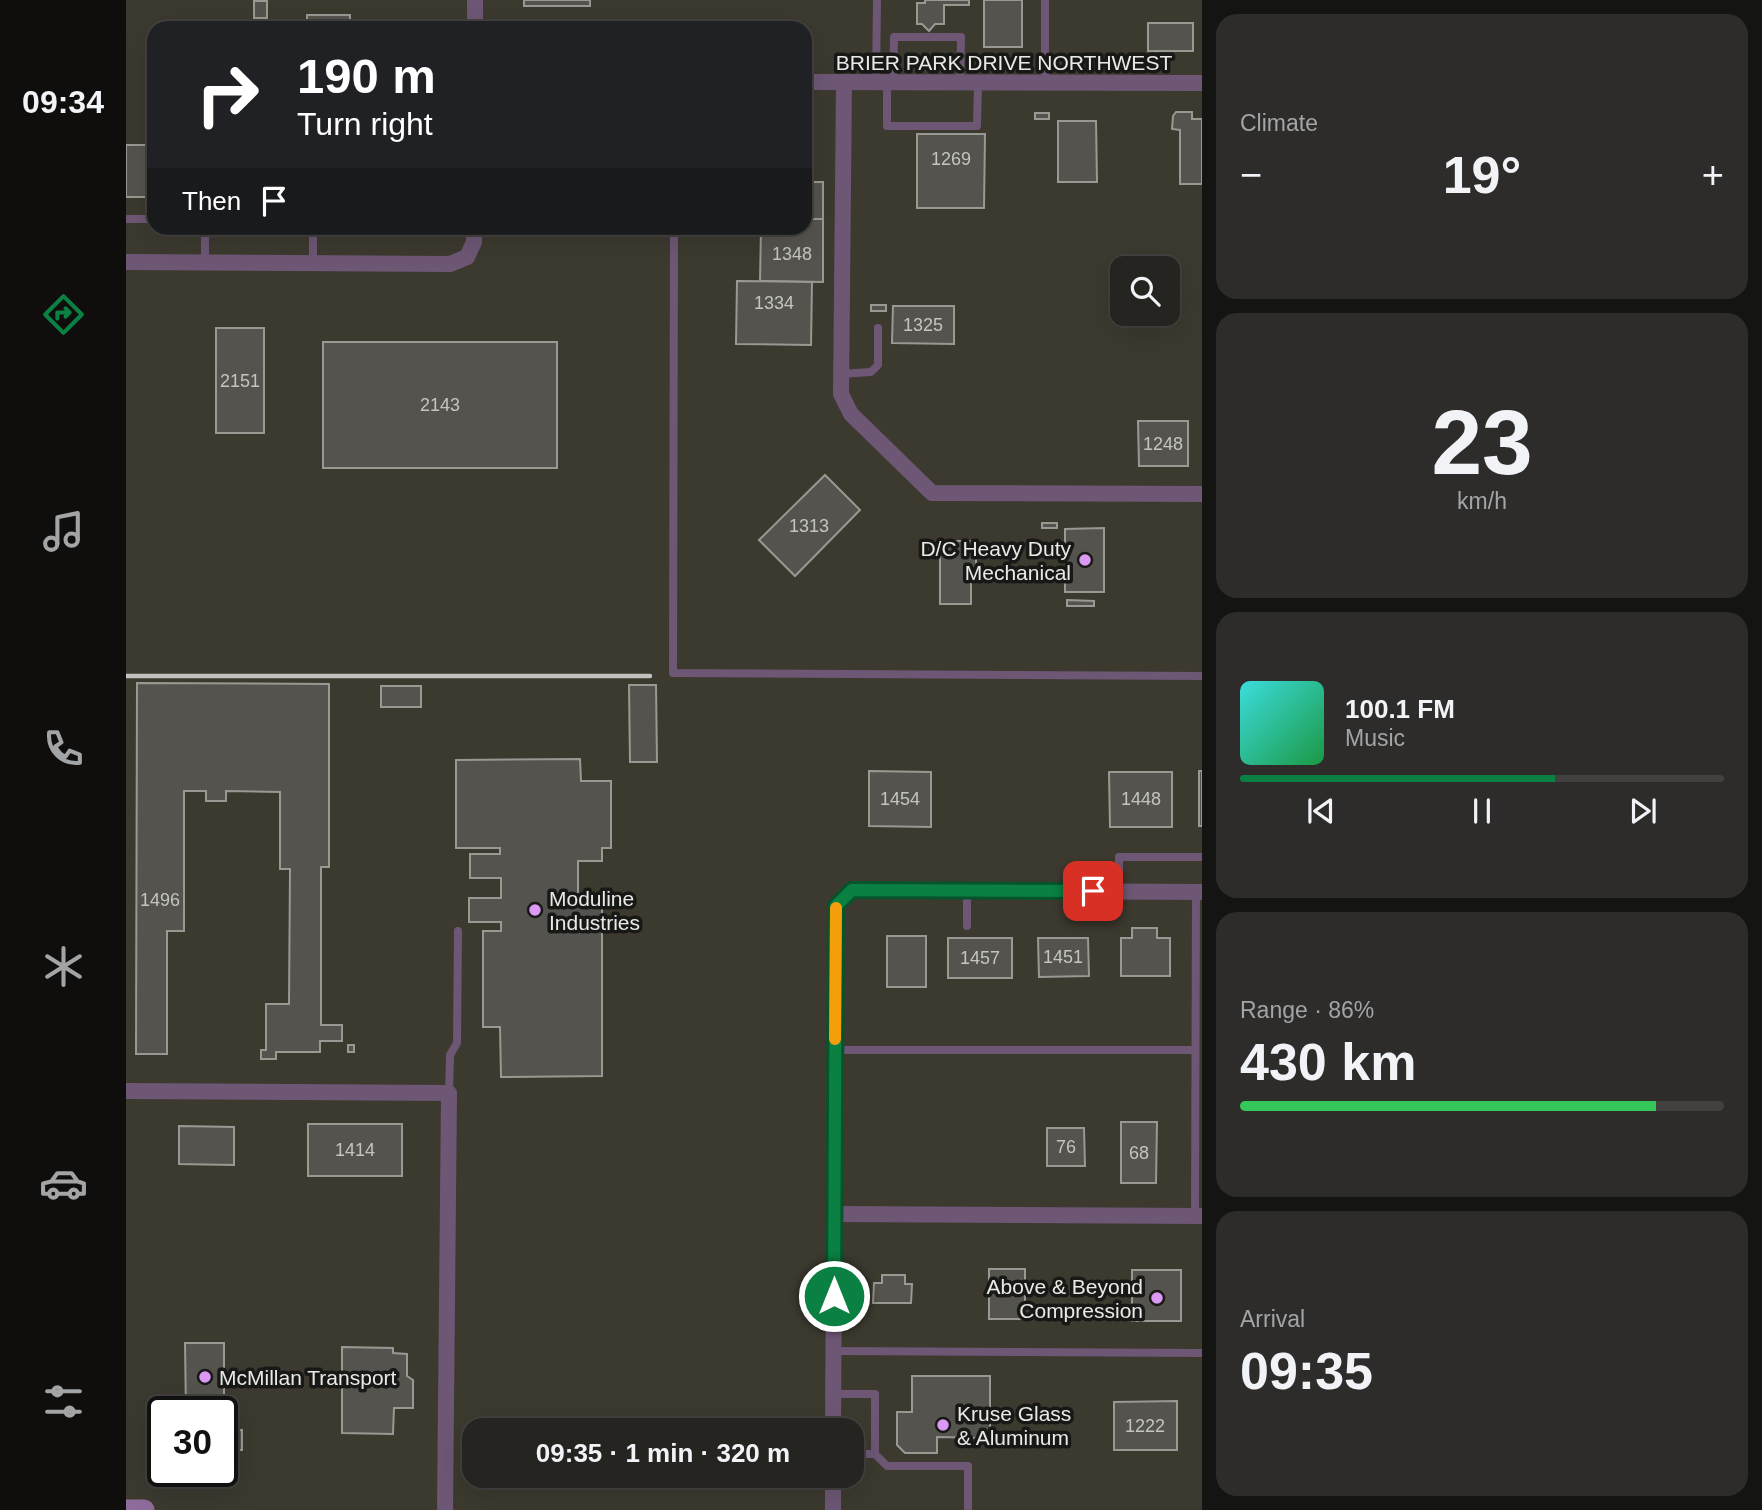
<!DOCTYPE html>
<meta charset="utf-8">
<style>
body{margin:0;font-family:Helvetica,sans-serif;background:#2d2c2a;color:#f1f3f6;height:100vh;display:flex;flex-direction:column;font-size:26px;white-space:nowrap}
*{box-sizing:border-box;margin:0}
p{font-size:23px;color:#a3a4a5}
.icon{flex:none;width:38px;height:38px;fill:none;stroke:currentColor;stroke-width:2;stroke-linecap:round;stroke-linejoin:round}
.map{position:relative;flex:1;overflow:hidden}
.details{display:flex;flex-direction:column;gap:14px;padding:14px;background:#141412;width:560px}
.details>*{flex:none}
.top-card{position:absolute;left:21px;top:21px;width:665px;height:214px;border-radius:21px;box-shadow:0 7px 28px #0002,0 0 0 2px #42413f;background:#202124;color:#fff;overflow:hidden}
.tools{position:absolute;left:984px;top:256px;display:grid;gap:14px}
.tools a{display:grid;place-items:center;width:70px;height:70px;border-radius:14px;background:#252421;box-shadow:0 7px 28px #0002,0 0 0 2px #42413f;font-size:35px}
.speed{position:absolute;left:21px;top:1396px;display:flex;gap:14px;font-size:35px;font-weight:700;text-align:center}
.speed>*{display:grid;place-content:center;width:91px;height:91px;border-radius:50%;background:#252421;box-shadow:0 7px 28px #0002,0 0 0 2px #42413f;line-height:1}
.speed .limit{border:4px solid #111;border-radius:10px;background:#fff;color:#111}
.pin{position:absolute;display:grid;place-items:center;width:60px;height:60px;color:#fff;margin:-30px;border-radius:14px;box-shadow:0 4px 10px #0006}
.me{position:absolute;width:77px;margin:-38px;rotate:0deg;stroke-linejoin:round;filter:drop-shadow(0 0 5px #0008)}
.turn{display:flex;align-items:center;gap:24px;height:147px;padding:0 35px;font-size:32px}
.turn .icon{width:91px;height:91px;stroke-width:2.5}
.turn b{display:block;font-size:49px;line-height:60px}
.then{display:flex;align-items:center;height:66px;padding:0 35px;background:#0003;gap:14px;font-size:26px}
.big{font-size:52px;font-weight:700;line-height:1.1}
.details .card{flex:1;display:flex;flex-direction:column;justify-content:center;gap:10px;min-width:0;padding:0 24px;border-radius:21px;background:#2d2c2a}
.details .dial{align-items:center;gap:0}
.dial b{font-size:91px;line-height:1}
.song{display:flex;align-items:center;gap:21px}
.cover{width:84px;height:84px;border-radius:10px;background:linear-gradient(135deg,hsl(180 70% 55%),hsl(140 70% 35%))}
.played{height:7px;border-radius:4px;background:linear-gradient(90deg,#0b8043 65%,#42413f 65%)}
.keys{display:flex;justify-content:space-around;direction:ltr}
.heat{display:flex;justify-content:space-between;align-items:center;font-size:38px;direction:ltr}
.charge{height:10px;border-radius:5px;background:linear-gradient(90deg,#34c759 86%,#42413f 0)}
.trip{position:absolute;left:336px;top:1418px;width:402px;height:70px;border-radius:21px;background:#252421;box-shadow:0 7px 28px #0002,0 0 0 2px #42413f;font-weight:700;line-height:70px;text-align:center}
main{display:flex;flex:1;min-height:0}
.dock{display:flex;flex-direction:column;width:126px;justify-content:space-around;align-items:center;background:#0f0e0d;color:#a3a4a5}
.dock .icon{width:49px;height:49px}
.dock .current{color:#0b8043}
.dock b{font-size:32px;color:#f1f3f6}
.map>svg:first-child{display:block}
.built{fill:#3c392f;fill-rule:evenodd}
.building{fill:#54534e;stroke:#999893;stroke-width:2}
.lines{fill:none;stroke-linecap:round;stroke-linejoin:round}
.lane{stroke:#6d5775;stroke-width:8}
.street{stroke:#6d5775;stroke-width:16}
.secondary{stroke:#8e6c9b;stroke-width:21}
.rail{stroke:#c2c2be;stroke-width:4.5}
.route-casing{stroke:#07532c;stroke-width:18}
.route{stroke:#0b8043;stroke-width:12}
.slow{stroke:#f59e0b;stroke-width:12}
.poi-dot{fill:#dc99f4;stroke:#181816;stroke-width:2.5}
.labels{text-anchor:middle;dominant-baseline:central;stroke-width:7;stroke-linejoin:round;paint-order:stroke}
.number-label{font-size:18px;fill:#c4c4c0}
.street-label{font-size:21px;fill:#e9e9e6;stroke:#181816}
.poi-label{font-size:21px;fill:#e9e9e6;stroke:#181816;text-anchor:start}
</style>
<main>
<nav class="dock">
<b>09:34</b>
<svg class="icon current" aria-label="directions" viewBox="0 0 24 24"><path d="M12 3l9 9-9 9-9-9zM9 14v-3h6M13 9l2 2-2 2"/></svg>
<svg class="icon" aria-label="music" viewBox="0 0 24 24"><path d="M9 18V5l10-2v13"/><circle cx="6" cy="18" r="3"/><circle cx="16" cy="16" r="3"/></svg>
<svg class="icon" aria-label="phone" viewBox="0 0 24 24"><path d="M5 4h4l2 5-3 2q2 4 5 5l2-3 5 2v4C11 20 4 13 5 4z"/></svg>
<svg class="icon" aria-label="climate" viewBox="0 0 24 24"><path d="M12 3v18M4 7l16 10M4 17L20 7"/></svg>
<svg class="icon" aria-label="car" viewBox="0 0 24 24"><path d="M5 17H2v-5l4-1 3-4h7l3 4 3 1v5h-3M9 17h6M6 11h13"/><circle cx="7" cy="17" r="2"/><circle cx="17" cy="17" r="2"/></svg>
<svg class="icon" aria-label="filters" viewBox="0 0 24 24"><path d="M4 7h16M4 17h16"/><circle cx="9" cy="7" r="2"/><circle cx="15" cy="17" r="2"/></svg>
</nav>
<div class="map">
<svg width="1076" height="1510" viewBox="0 0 1076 1510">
<rect width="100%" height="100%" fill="#31302c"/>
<!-- built -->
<path class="built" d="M 0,0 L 1076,0 L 1076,1510 L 0,1510 ZM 28,28 L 679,28 L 679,228 L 28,228 ZM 996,268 L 1041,268 L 1041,313 L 996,313 ZM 37,1412 L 96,1412 L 96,1472 L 37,1472 ZM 348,1430 L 726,1430 L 726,1475 L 348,1475 Z"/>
<!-- building -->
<g class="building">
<rect x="398" y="0" width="66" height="6"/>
<path d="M 799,0 L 843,0 L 843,5 L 818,5 L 818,24 L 809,24 L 803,31 L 796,24 L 791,24 L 791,3 L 799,3 Z"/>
<rect x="858" y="0" width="38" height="47"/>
<rect x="128" y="1" width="13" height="17"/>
<rect x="181" y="15" width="43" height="13"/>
<rect x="1022" y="23" width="45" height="28"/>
<path d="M 1050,112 L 1066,112 L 1066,119 L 1076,119 L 1076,184 L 1054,184 L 1054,130 L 1046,129 L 1047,116 Z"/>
<rect x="909" y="113" width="14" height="6"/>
<path d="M 932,121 L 970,121 L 971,182 L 932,182 Z"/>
<path d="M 791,134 L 859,134 L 858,208 L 791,208 Z"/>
<rect x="0" y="145" width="28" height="52"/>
<rect x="679" y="182" width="18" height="37"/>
<path d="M 679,219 L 697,219 L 697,282 L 634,281 L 635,228 L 679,228 Z"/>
<path d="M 611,281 L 686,282 L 685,345 L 610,344 Z"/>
<rect x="745" y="305" width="15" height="6"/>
<path d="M 767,306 L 828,306 L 828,344 L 766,343 Z"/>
<rect x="90" y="328" width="48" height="105"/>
<rect x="197" y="342" width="234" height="126"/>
<path d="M 1012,421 L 1062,421 L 1062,466 L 1013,466 Z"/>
<path d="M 699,475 L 734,510 L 669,576 L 633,540 Z"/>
<rect x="916" y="523" width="15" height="5"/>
<path d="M 978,528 L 978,592 L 939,592 L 939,529 Z"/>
<path d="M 814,541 L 846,541 L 846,551 L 850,551 L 850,575 L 845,575 L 845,604 L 814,604 Z"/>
<path d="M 941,600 L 968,601 L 968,606 L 941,606 Z"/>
<path d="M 11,683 L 203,684 L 203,867 L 195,867 L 195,1025 L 216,1025 L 216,1041 L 194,1041 L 194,1052 L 150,1052 L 150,1059 L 135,1059 L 135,1050 L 140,1050 L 140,1004 L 163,1004 L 164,869 L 154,869 L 154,792 L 100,791 L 100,801 L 80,801 L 80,791 L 58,791 L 58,931 L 41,931 L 41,1054 L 10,1054 Z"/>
<path d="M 503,685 L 530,685 L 531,762 L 504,762 Z"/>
<rect x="255" y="686" width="40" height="21"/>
<path d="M 454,759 L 455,781 L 485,781 L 485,848 L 476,848 L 476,861 L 452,861 L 452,893 L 476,893 L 476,1076 L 375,1077 L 374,1027 L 357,1027 L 357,931 L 375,931 L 375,922 L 343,922 L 343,898 L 375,898 L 375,878 L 344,878 L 344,854 L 374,854 L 374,848 L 330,848 L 330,760 Z"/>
<path d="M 743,771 L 805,772 L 805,827 L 743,826 Z"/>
<rect x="1073" y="771" width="3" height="55"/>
<path d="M 983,772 L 1046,772 L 1046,827 L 984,827 Z"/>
<path d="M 1006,928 L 1031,928 L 1031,938 L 1044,938 L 1044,976 L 995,976 L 995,938 L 1006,938 Z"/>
<rect x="761" y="936" width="39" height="51"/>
<rect x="822" y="938" width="64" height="40"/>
<path d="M 912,938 L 962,938 L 963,976 L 913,977 Z"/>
<rect x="222" y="1045" width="6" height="7"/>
<path d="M 995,1122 L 1031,1122 L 1030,1183 L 995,1183 Z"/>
<rect x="182" y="1124" width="94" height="52"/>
<path d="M 53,1126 L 108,1127 L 108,1165 L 53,1164 Z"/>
<path d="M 921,1128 L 958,1128 L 959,1166 L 921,1166 Z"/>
<rect x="863" y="1269" width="36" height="50"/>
<rect x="1006" y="1270" width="49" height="51"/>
<path d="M 756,1275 L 779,1275 L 779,1284 L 786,1284 L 785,1303 L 747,1303 L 748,1283 L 756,1283 Z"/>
<path d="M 59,1343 L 98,1343 L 98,1430 L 116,1430 L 116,1450 L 96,1450 L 96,1412 L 60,1412 Z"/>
<path d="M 216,1347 L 267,1348 L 267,1353 L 281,1354 L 281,1376 L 287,1380 L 287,1408 L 268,1408 L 267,1434 L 216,1433 Z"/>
<path d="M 786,1376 L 864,1376 L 864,1438 L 811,1437 L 811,1453 L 779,1453 L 771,1445 L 771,1412 L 786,1412 Z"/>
<path d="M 1051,1401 L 1051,1450 L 988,1450 L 988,1402 Z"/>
</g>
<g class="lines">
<!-- lane -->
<g class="lane">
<path d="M 750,82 L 751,0"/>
<path d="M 761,82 L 761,126 L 851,126 L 852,83"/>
<path d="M 767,82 L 768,37 L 835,37 L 834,82"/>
<path d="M 919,83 L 919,0"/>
<path d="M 0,219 L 28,219"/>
<path d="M 548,228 L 547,673 L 1076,676"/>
<path d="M 79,262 L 79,228"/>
<path d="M 187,263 L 187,228"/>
<path d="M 715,374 L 745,372 L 752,365 L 752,328"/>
<path d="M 841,890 L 841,926"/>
<path d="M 993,891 L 993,857 L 1076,857"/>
<path d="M 709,1050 L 1069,1050"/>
<path d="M 323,1093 L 324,1055 L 331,1043 L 332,931"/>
<path d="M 1069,1216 L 1070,892"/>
<path d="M 708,1351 L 1076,1353"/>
<path d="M 708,1394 L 749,1394 L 749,1454 L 761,1466 L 842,1466 L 842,1510"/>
<path d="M 726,1454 L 749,1454"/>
</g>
<!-- street -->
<g class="street">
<path d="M 349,28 L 349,0"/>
<path d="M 679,82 L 1076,83"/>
<path d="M 718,82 L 715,394 L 725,414 L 806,493 L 1076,494"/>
<path d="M 0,262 L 324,264 L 341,257 L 348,242 L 348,228"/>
<path d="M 0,1091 L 323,1093 L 319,1510"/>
<path d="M 709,1214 L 1076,1216"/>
<path d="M 707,1430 L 710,906 L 726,890 L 1076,892"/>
<path d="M 707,1510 L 707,1475"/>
</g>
<!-- secondary -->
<path class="secondary" d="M 0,1510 L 18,1510"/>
<!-- rail -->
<path class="rail" d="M 0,676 L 524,676"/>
</g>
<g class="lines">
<defs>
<path id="route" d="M 708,1296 L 710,906 L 726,890 L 967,891"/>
</defs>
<!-- route casing -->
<use href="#route" class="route-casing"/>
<!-- route -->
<use href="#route" class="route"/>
<!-- slow -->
<path class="slow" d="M 709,1039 L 710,908"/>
</g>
<!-- markers -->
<g class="poi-dot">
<circle cx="959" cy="560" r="7"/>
<circle cx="409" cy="910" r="7"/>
<circle cx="1031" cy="1298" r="7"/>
<circle cx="79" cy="1377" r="7"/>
<circle cx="817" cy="1425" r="7"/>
</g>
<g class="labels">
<!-- number labels -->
<g class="number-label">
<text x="825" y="159">1269</text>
<text x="666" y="254">1348</text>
<text x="648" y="303">1334</text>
<text x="797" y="325">1325</text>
<text x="114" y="381">2151</text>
<text x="314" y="405">2143</text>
<text x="1037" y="444">1248</text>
<text x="683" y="526">1313</text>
<text x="774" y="799">1454</text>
<text x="1015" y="799">1448</text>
<text x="34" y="900">1496</text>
<text x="937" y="957">1451</text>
<text x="854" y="958">1457</text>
<text x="940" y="1147">76</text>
<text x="229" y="1150">1414</text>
<text x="1013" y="1153">68</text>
<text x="1019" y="1426">1222</text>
</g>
<!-- street labels -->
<g class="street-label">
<text x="878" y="62">BRIER PARK DRIVE NORTHWEST</text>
</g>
<!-- poi labels -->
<g class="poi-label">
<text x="945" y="548" text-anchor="end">D/C Heavy Duty<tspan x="945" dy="24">Mechanical</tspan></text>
<text x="423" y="898">Moduline<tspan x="423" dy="24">Industries</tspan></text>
<text x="1017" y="1286" text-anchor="end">Above &amp; Beyond<tspan x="1017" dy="24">Compression</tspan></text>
<text x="93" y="1377">McMillan Transport</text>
<text x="831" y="1413">Kruse Glass<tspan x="831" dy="24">&amp; Aluminum</tspan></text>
</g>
</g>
</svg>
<div class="tools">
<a><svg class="icon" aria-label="search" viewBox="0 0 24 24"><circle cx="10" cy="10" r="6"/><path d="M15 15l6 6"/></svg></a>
</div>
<div class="speed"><div class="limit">30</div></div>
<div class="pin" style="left:967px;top:891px;background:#d93025"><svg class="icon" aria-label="arrive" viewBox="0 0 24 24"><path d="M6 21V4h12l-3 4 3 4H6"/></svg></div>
<svg class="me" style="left:708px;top:1296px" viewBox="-20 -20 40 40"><circle r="17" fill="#0b8043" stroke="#fff" stroke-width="3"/><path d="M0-11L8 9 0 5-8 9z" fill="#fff"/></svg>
<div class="trip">09:35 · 1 min · 320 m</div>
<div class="top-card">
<div class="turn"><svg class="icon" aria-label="right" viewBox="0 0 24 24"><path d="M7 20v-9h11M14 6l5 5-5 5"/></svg><div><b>190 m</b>Turn right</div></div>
<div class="then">Then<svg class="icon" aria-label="arrive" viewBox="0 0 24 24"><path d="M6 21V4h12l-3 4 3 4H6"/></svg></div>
</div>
</div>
<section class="details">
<div class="card"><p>Climate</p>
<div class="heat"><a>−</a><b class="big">19°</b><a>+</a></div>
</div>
<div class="card dial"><b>23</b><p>km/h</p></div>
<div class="card">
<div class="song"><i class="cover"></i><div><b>100.1 FM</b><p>Music</p></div></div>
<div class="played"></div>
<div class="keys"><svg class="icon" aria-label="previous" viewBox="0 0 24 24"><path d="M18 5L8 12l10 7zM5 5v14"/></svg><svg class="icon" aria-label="pause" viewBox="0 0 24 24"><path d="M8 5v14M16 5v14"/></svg><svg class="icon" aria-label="next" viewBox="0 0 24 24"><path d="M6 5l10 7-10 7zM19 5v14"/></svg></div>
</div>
<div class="card"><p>Range · 86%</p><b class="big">430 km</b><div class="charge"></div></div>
<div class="card"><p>Arrival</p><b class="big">09:35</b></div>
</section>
</main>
